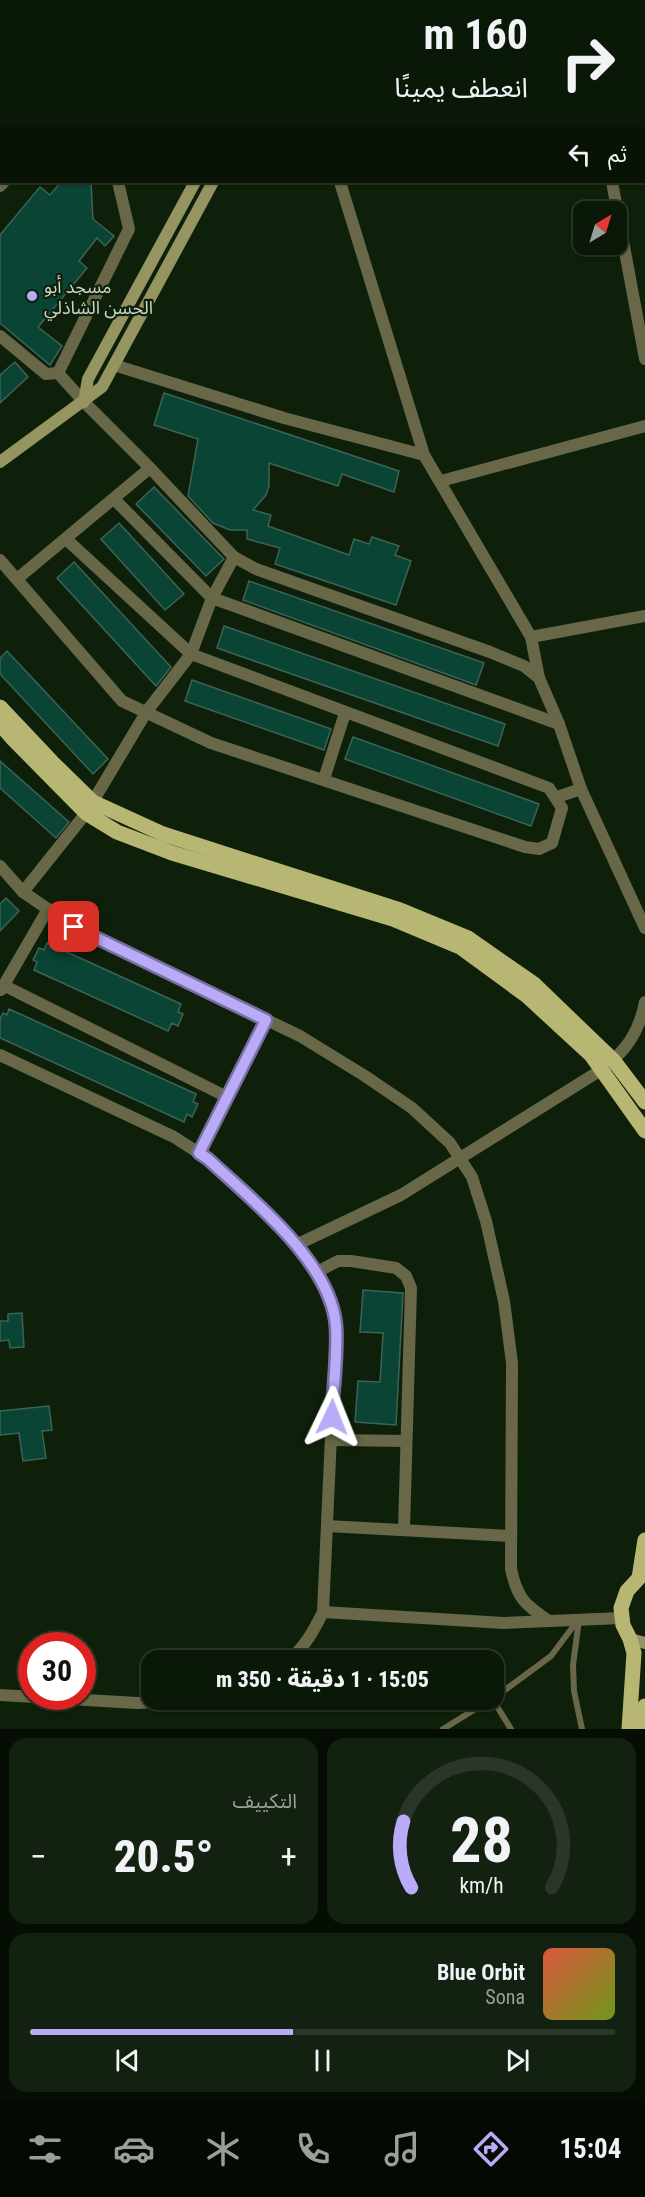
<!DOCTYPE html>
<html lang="ar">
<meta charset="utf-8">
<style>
body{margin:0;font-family:"Roboto Condensed","Noto Sans Arabic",sans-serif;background:#132111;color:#f1f3f6;direction:rtl;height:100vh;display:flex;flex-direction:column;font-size:22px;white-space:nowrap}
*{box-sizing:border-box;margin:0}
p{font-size:20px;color:#99a09b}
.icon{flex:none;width:33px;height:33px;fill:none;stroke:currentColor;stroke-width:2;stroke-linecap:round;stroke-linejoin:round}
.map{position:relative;height:1729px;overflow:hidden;direction:ltr}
.panel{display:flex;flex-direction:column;gap:9px;padding:9px;background:#060d04;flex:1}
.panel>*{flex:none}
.top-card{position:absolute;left:0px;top:0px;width:645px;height:183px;box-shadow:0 2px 4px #0004,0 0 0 2px #2a3728;direction:rtl;background:#0a1807;color:#f1f3f6;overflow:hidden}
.needle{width:39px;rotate:38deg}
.buttons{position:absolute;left:573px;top:201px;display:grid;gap:12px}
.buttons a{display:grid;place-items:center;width:54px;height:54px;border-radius:12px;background:#0a1807;box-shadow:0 2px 4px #0004,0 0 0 2px #2a3728;font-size:30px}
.speed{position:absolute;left:18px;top:1632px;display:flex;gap:12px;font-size:30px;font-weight:700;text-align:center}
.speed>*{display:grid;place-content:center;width:78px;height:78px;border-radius:50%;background:#0a1807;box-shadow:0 2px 4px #0004,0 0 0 2px #2a3728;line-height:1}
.speed .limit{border:9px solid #d22;background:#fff;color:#111}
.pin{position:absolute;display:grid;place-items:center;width:51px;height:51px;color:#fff;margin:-26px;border-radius:12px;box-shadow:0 3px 9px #0006}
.me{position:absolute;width:66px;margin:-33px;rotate:2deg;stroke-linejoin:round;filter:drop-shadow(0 0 4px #0008)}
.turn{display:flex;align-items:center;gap:21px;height:126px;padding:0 18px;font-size:27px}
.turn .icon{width:78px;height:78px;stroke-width:2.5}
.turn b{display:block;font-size:42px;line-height:51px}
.then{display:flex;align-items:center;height:57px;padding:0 18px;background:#0003;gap:12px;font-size:22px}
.big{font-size:45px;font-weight:800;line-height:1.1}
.panel .widget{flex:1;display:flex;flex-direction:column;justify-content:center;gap:9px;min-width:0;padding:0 21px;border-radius:18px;background:#132111}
.panel .dial{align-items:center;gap:0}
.dial svg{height:156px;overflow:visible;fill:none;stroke:#2a3728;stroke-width:7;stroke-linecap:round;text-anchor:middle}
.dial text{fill:#f1f3f6;stroke:none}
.song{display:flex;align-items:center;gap:18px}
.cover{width:72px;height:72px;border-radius:9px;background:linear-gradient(135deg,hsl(10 70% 55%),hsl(80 70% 35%))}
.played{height:6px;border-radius:3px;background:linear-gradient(90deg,#b9abf7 45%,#2a3728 45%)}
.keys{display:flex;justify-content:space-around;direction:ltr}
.heat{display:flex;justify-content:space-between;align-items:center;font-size:33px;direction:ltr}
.panel .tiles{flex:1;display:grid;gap:9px;grid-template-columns:1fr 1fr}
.widget:last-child{grid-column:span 2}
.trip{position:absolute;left:141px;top:1650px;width:363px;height:60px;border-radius:18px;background:#0a1807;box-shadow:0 2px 4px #0004,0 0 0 2px #2a3728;font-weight:800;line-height:60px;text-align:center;direction:rtl}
.menu{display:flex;height:96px;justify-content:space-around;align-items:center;background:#040a03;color:#99a09b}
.menu .icon{width:42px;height:42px}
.menu .current{color:#b9abf7}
.menu b{font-size:27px;color:#f1f3f6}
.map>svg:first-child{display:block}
.building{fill:#0a4434;stroke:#3d6356;stroke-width:1.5}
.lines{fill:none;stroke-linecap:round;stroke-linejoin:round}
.service{stroke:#686849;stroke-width:6}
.minor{stroke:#686849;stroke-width:12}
.secondary{stroke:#949561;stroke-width:12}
.primary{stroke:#b7b773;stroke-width:15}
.route-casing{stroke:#786fa1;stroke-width:15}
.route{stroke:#b9abf7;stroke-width:10}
.poi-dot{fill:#b9abf7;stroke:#0e2009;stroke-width:2}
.labels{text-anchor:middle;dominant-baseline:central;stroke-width:4.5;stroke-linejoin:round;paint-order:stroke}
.poi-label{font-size:18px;fill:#cbd7c8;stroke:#0e2009;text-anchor:start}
</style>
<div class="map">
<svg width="645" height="1729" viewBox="0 0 645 1729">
<rect width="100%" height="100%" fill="#0e2009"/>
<!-- building -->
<g class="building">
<path d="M 61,182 L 91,182 L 93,219 L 114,236 L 105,246 L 97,238 L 79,261 L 87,268 L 38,327 L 62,346 L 50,365 L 0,323 L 0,235 L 40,187 L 50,195 Z"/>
<path d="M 15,362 L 28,377 L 0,403 L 0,375 Z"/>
<path d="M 164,393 L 399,471 L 394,492 L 342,474 L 338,486 L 269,463 L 269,486 L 266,495 L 253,510 L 271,515 L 268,526 L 349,555 L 354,539 L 369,544 L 372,537 L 399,546 L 395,555 L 411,561 L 396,605 L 275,564 L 280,548 L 247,539 L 247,530 L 230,530 L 213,523 L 188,496 L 198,439 L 154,425 Z"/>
<path d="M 154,487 L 224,559 L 206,576 L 136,504 Z"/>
<path d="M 119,523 L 184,594 L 165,610 L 101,539 Z"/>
<path d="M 74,562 L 171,667 L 156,686 L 57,578 Z"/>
<path d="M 249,581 L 484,663 L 476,685 L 243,600 Z"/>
<path d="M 224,626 L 505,724 L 498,746 L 217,648 Z"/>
<path d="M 7,651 L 108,759 L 93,774 L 0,674 L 0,658 Z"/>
<path d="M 192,680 L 331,729 L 324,750 L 185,701 Z"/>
<path d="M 353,737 L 539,804 L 531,826 L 345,759 Z"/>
<path d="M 0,761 L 69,822 L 56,838 L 0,788 Z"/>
<path d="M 6,898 L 19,911 L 0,931 L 0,904 Z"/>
<path d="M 47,943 L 181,1004 L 178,1012 L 183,1014 L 178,1026 L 172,1023 L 168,1031 L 34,970 L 37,962 L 33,960 L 39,948 L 44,950 Z"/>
<path d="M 9,1009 L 196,1094 L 193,1102 L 198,1104 L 192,1117 L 187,1114 L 184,1122 L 0,1038 L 0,1019 L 3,1013 L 7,1015 Z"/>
<path d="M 363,1290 L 403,1293 L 396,1425 L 355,1422 L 358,1381 L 380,1382 L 383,1333 L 360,1332 Z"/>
<path d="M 22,1313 L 24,1347 L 10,1348 L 9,1340 L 0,1341 L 0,1321 L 8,1321 L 8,1314 Z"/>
<path d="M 49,1406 L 52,1430 L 42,1431 L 46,1458 L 23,1461 L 19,1433 L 0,1435 L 0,1411 Z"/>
</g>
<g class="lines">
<!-- service -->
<g class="service">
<path d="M 579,1620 L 573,1665 L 574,1691 L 582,1729"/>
<path d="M 494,1698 L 551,1656 L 578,1620"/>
<path d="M 493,1700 L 511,1729"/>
<path d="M 443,1729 L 490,1700"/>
</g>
<!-- minor -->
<g class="minor">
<path d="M 245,0 L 246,2"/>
<path d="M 524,0 L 524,2"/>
<path d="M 0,34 L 2,35"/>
<path d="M 644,108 L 645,108"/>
<path d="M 340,182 L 424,455 L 531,637 L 539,678"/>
<path d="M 612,182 L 645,359"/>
<path d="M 0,186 L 4,182"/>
<path d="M 0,336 L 46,374 L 58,373"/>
<path d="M 114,365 L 284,418 L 424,455"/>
<path d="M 58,373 L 84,402 L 150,468 L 234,557 L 256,569 L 490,652 L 524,666 L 539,678 L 559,724 L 581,789 L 645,928"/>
<path d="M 58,373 L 129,229 L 118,182"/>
<path d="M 441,481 L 645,426"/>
<path d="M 114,499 L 212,598 L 559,724"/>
<path d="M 0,560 L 122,701 L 211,743 L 525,847 L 539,849 L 552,843 L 562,808 L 549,788 L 191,654 L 66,539"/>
<path d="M 17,579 L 150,468"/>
<path d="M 531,637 L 645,616"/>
<path d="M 324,779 L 345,713"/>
<path d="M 557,797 L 581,789"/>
<path d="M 0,866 L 23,892 L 74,927 L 300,1036 L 365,1076 L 412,1108 L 450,1143 L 472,1177 L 486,1221 L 504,1301 L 512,1363 L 511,1569 C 517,1598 525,1605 549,1621"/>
<path d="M 23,892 L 86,813 L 147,711 L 191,654 L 212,598 L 234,557"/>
<path d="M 3,985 L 227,1097"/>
<path d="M 1,990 L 48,909"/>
<path d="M 0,1055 L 174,1137 L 208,1159 L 257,1204 L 296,1245 L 317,1272 L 330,1298 L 336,1326 L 323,1612 C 314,1630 305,1647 289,1660"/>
<path d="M 199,1153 L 266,1020"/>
<path d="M 296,1245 L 401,1195 L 601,1070 C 626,1051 639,1033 645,1002"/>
<path d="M 317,1272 L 338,1261 L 351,1261 L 396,1268 L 406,1276 L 411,1288 L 404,1529"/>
<path d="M 331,1440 L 406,1441"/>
<path d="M 327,1526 L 511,1536"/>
<path d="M 323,1612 L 504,1623 L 622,1618"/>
<path d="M 0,1695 L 137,1703 L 201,1700"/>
</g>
<!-- secondary -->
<g class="secondary">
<path d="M 291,2 L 292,0"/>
<path d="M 311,2 L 311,0"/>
<path d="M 644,2 L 645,13"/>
<path d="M 84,402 L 88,379 L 195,182"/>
<path d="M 0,462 L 102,387 L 213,182"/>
<path d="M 630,1639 L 645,1643"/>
</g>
<!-- primary -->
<g class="primary">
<path d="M 0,707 L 52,762 L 93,802 L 163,834 L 400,910 L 468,938 L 534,984 L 614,1061 L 645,1102"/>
<path d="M 0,724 L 13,739 L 86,813 L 117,832 L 172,853 L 393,919 L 460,947 L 527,996 L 591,1055 L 645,1131"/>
<path d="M 629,1729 L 634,1653 L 630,1639 L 623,1625 L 621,1608 L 627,1591 L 639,1578 L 645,1540"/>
<path d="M 641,1729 L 645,1706"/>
</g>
</g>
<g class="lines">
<defs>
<path id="route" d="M 74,927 L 266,1020 L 199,1153 L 208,1159 C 252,1200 331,1262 336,1326 C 338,1355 333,1387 332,1417"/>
</defs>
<!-- route casing -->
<use href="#route" class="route-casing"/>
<!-- route -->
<use href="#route" class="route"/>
</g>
<!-- markers -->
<circle class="poi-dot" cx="32" cy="296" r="6"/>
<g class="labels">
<!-- poi labels -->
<g class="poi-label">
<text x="44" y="286">مسجد أبو<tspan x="44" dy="21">الحسن الشاذلي</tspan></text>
</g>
</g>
</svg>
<div class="buttons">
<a><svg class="needle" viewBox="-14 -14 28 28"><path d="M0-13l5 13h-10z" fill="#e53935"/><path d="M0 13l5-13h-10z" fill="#99a09b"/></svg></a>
</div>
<div class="speed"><div class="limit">30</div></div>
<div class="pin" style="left:74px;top:927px;background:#d93025"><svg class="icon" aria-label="arrive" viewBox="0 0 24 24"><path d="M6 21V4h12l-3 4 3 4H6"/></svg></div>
<svg class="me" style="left:332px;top:1417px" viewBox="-20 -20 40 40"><path d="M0-17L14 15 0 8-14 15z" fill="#b9abf7" stroke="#fff" stroke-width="4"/></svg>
<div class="trip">15:05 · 1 دقيقة · 350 m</div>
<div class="top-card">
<div class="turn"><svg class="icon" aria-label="right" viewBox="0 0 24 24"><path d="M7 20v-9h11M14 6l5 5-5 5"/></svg><div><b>160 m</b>انعطف يمينًا</div></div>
<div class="then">ثم<svg class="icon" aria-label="left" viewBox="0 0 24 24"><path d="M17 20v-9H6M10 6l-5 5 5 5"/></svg></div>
</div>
</div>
<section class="panel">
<div class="tiles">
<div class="widget dial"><svg viewBox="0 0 100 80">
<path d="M14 69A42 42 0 1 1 86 69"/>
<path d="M14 69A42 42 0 0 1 10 35" stroke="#b9abf7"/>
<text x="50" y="56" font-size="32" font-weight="700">28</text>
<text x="50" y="72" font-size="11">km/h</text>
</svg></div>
<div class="widget"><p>التكييف</p>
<div class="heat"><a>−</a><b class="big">20.5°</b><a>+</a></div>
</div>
<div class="widget">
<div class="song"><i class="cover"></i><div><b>Blue Orbit</b><p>Sona</p></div></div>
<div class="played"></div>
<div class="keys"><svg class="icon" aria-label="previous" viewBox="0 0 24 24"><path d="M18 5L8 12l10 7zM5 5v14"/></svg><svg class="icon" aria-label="pause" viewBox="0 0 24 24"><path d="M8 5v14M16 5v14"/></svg><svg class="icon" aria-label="next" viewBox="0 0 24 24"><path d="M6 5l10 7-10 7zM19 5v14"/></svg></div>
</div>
</div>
</section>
<nav class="menu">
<b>15:04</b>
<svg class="icon current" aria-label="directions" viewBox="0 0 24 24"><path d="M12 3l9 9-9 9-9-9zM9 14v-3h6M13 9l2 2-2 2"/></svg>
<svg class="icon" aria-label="music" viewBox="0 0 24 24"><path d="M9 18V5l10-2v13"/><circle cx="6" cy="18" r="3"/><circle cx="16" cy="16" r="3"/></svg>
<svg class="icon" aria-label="phone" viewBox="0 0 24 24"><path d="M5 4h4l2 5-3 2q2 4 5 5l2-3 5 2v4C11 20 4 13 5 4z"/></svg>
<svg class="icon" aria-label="climate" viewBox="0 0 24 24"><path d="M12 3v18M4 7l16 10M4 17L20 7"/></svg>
<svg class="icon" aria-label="car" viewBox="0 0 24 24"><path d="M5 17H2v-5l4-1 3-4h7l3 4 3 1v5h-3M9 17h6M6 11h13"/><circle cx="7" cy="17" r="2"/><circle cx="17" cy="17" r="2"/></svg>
<svg class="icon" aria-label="filters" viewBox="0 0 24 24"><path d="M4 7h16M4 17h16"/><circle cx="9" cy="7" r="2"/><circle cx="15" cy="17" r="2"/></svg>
</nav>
